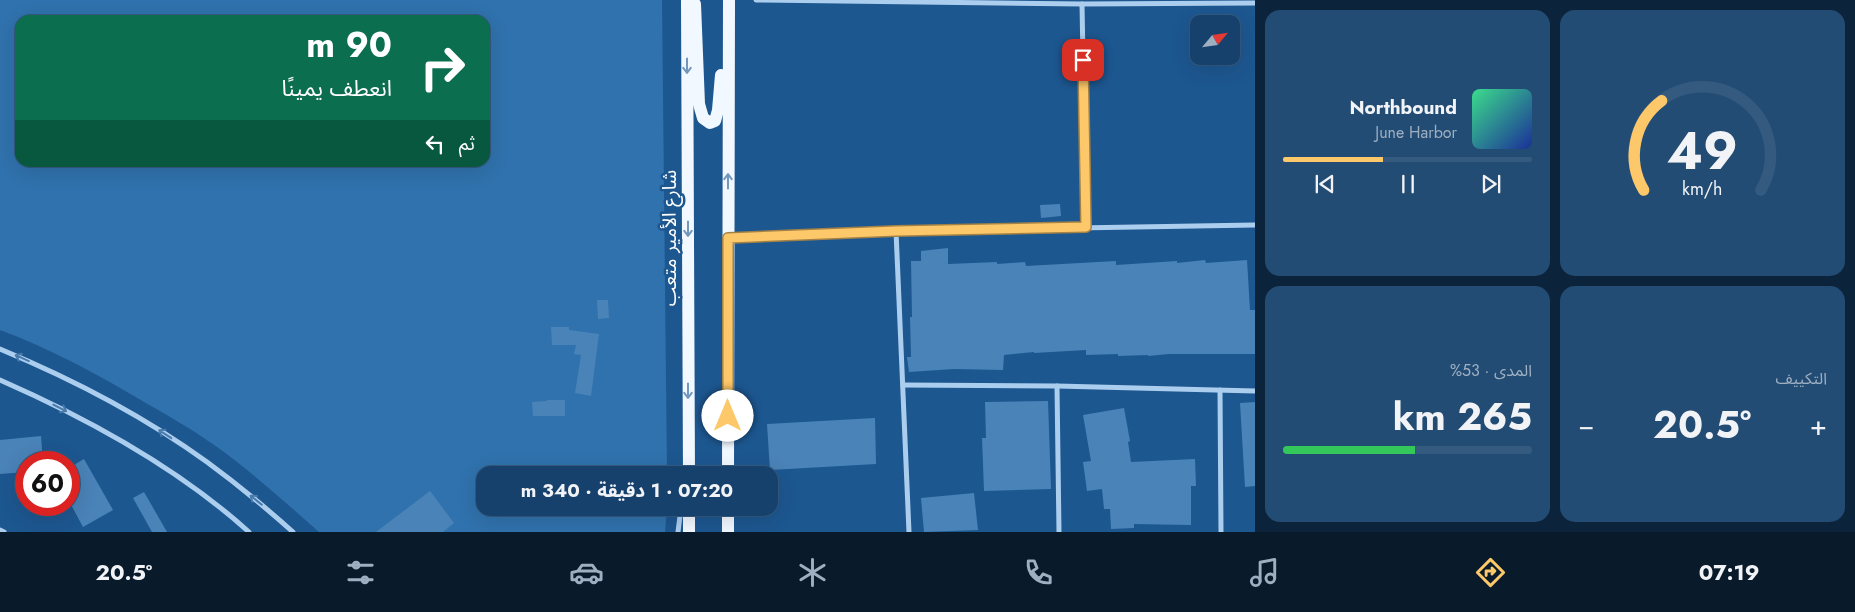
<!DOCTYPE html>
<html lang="ar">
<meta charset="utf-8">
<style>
body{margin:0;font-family:Jost,"Noto Sans Arabic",sans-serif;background:#234c74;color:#f1f3f6;direction:rtl;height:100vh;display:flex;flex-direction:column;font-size:19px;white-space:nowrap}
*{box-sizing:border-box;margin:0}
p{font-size:16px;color:#9eafc2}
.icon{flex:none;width:28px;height:28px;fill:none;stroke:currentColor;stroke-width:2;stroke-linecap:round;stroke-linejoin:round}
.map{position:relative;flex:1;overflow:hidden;direction:ltr}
.details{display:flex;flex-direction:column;gap:10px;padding:10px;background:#0c243b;width:600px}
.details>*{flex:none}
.banner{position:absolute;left:15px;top:15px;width:475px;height:152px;border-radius:15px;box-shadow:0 5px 20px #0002,0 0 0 1px #355a7f;direction:rtl;background:#0b6e4f;color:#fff;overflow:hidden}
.needle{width:32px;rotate:61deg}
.fabs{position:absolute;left:1190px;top:15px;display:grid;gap:10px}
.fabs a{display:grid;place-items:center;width:50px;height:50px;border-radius:10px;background:#16416c;box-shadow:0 5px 20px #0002,0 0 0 1px #355a7f;font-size:25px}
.speed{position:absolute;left:15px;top:451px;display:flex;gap:10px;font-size:25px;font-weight:700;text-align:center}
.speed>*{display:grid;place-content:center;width:65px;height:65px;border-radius:50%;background:#16416c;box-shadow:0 5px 20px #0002,0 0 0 1px #355a7f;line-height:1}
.speed .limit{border:8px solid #d22;background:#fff;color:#111}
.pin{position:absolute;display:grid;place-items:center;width:42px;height:42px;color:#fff;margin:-21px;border-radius:10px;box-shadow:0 2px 8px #0006}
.me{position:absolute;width:55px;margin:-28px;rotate:0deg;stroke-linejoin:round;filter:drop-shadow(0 0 4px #0008)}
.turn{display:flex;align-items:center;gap:18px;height:105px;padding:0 15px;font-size:22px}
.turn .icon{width:65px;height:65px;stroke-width:2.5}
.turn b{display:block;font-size:35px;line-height:42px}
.then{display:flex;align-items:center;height:48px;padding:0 15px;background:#0003;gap:10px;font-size:19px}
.big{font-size:38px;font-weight:700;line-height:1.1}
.details .widget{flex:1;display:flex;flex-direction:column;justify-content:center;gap:8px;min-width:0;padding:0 18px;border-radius:15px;background:#234c74}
.details .dial{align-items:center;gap:0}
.dial svg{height:130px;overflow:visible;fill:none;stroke:#355a7f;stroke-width:7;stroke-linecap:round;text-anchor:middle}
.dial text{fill:#f1f3f6;stroke:none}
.song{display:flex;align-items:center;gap:15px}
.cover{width:60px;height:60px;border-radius:8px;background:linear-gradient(135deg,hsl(150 70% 55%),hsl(230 70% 35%))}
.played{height:5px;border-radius:2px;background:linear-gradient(90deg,#fdc86a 40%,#355a7f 40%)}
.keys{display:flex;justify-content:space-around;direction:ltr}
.heat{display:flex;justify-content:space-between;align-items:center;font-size:28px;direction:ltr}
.charge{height:8px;border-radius:4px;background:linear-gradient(90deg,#34c759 53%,#355a7f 0)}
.details .tiles{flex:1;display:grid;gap:10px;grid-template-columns:repeat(2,1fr)}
.trip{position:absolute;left:476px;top:466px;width:302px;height:50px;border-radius:15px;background:#16416c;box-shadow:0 5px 20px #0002,0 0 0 1px #355a7f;font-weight:700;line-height:50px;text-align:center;direction:rtl}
.menu{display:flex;height:80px;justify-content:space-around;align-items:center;background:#091a2b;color:#9eafc2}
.menu .icon{width:35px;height:35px}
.menu .current{color:#fdc86a}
.menu b{font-size:22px;color:#f1f3f6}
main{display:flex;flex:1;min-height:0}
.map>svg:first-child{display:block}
.green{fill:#3072ad;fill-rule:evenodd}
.building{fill:#4a83b8}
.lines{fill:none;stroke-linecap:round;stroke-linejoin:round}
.minor{stroke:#acceee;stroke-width:5}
.primary{stroke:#f2f8ff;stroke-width:12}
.oneway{stroke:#7297bc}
.oneway2{stroke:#487bac}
.route-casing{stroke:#a48245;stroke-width:12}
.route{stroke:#fdc86a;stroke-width:9}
.labels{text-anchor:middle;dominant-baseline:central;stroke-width:5;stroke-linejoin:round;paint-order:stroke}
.street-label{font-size:19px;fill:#fff;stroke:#1d5790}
</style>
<main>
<section class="details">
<div class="tiles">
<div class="widget dial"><svg viewBox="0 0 100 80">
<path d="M14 69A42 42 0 1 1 86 69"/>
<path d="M14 69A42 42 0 0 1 25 14" stroke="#fdc86a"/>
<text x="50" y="56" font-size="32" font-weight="700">49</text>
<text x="50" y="72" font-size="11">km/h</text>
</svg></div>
<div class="widget">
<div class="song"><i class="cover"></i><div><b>Northbound</b><p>June Harbor</p></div></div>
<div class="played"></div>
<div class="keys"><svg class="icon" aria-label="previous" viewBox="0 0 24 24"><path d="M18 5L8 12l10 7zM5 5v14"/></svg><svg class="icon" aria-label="pause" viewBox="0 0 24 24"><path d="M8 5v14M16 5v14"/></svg><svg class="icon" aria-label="next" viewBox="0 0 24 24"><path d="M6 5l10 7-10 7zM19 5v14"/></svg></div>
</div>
<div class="widget"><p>التكييف</p>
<div class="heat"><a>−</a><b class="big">20.5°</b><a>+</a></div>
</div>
<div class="widget"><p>المدى · 53%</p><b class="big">265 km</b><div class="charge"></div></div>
</div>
</section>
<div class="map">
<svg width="1255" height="532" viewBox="0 0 1255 532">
<rect width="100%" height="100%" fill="#1d5790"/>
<!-- green -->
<path class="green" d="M 0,0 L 662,0 L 667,475 L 485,475 L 485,508 L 667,508 L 665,532 L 319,532 C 286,503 253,473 217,447 C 192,429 165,414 139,399 C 95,373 49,348 0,330 ZM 20,20 L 485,20 L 485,162 L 20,162 Z"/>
<!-- building -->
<g class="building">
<path d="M 1060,204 L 1061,216 L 1041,218 L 1040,205 Z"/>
<path d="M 948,248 L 948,264 L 997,262 L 997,264 L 1025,262 L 1026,266 L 1116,261 L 1116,265 L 1177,261 L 1177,263 L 1205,260 L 1206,263 L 1247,260 L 1250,310 L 1255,310 L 1255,354 L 1169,354 L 1148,356 L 1148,355 L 1118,356 L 1118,354 L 1086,355 L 1086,350 L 1034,353 L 1034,352 L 1004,355 L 1003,370 L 954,369 L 909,372 L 907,357 L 911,357 L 910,317 L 912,317 L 911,261 L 921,261 L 921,251 Z"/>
<path d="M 597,300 L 608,300 L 609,318 L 598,319 Z"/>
<path d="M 551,327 L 569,327 L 569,330 L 599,334 L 591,396 L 575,393 L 581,355 L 574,354 L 576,345 L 552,345 Z"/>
<path d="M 547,400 L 565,400 L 565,416 L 533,416 L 532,402 L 547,401 Z"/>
<path d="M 1048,401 L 1051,489 L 984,491 L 982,438 L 986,438 L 985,402 Z"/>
<path d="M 1255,402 L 1255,486 L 1245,487 L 1240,403 Z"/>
<path d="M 1124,408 L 1130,441 L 1128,442 L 1131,462 L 1195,459 L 1196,486 L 1191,486 L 1191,525 L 1134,524 L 1134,528 L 1111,529 L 1110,509 L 1104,509 L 1102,489 L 1087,491 L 1083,462 L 1091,461 L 1083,415 Z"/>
<path d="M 875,418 L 876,464 L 770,470 L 767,424 Z"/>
<path d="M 41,436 L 43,462 L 26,462 L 26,472 L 0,474 L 0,440 Z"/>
<path d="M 84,459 L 113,510 L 83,527 L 69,501 L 69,468 Z"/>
<path d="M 430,491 L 454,523 L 443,532 L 376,532 Z"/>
<path d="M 144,492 L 167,532 L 152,532 L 133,498 Z"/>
<path d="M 974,493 L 978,530 L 924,532 L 921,498 Z"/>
</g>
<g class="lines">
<!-- minor -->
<g class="minor">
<path d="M 756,0 L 1082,4 L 1255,3"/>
<path d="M 1082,4 L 1086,227"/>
<path d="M 896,231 L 909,532"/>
<path d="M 728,238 L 896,231 L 1255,225"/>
<path d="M 0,349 C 70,378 145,417 207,462 C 237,484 265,507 293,532"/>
<path d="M 0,380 C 89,419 177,467 249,532"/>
<path d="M 903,385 L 1057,386 L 1255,391"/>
<path d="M 1057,386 L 1059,532"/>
<path d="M 1220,390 L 1221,532"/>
<path d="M 0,530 L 4,532"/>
<path d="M 678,532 L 681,508"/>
</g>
<!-- primary -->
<g class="primary">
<path d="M 687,0 L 689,475"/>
<path d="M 695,4 L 699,104 L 703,118 L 710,123 L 715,121 L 718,110 L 721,75"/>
<path d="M 728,475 L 729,0"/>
<path d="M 689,508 L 689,532"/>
<path d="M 728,508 L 728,532"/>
</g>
</g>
<!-- one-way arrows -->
<defs><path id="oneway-shaft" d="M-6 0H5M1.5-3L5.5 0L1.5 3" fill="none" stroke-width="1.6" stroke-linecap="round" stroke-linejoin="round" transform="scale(1.25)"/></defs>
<g class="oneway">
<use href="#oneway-shaft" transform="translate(687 66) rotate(90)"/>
<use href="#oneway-shaft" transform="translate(728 181) rotate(-90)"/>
<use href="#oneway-shaft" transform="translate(688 229) rotate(90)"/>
<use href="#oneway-shaft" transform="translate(688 391) rotate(90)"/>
</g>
<g class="oneway2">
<use href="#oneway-shaft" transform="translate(22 358) rotate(-156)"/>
<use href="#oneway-shaft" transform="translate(60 408) rotate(27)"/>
<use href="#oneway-shaft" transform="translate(165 434) rotate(-147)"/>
<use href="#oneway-shaft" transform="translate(256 500) rotate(-141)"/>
</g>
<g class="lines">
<defs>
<path id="route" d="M 728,416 L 728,238 L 896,231 L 1086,227 L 1083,60"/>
</defs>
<!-- route casing -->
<use href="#route" class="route-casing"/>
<!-- route -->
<use href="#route" class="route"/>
</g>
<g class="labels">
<!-- street labels -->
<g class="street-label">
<text transform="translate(669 238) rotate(-90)">شارع الأمير متعب</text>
</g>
</g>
</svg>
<div class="fabs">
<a><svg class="needle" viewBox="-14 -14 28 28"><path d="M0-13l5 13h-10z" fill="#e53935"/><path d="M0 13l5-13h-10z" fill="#9eafc2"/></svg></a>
</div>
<div class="speed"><div class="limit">60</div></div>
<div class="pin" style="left:1083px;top:60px;background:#d93025"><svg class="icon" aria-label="arrive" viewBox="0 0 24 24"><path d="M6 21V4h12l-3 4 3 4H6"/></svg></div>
<svg class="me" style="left:728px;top:416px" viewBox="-20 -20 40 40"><circle r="19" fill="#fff"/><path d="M0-13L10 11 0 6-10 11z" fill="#fdc86a"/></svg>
<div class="trip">07:20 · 1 دقيقة · 340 m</div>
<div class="banner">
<div class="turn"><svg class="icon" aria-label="right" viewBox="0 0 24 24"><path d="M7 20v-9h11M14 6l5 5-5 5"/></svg><div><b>90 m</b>انعطف يمينًا</div></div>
<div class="then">ثم<svg class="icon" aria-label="left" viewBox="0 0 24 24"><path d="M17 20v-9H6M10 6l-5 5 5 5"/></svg></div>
</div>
</div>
</main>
<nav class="menu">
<b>07:19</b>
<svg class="icon current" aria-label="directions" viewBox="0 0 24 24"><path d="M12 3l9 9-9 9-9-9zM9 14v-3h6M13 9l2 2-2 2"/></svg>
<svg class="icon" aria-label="music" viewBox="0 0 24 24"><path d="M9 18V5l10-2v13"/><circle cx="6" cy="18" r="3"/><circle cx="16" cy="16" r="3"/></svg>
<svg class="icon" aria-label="phone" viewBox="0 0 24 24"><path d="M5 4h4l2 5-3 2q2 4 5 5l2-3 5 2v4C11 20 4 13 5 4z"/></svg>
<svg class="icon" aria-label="climate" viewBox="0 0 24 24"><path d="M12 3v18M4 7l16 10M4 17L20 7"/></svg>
<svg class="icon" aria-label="car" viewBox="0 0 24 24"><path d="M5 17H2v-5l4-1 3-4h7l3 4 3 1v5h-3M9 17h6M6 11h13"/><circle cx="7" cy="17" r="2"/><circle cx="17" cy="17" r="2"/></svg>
<svg class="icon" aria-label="filters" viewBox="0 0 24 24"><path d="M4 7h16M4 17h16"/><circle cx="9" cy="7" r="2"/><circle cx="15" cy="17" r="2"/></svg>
<b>20.5°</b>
</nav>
